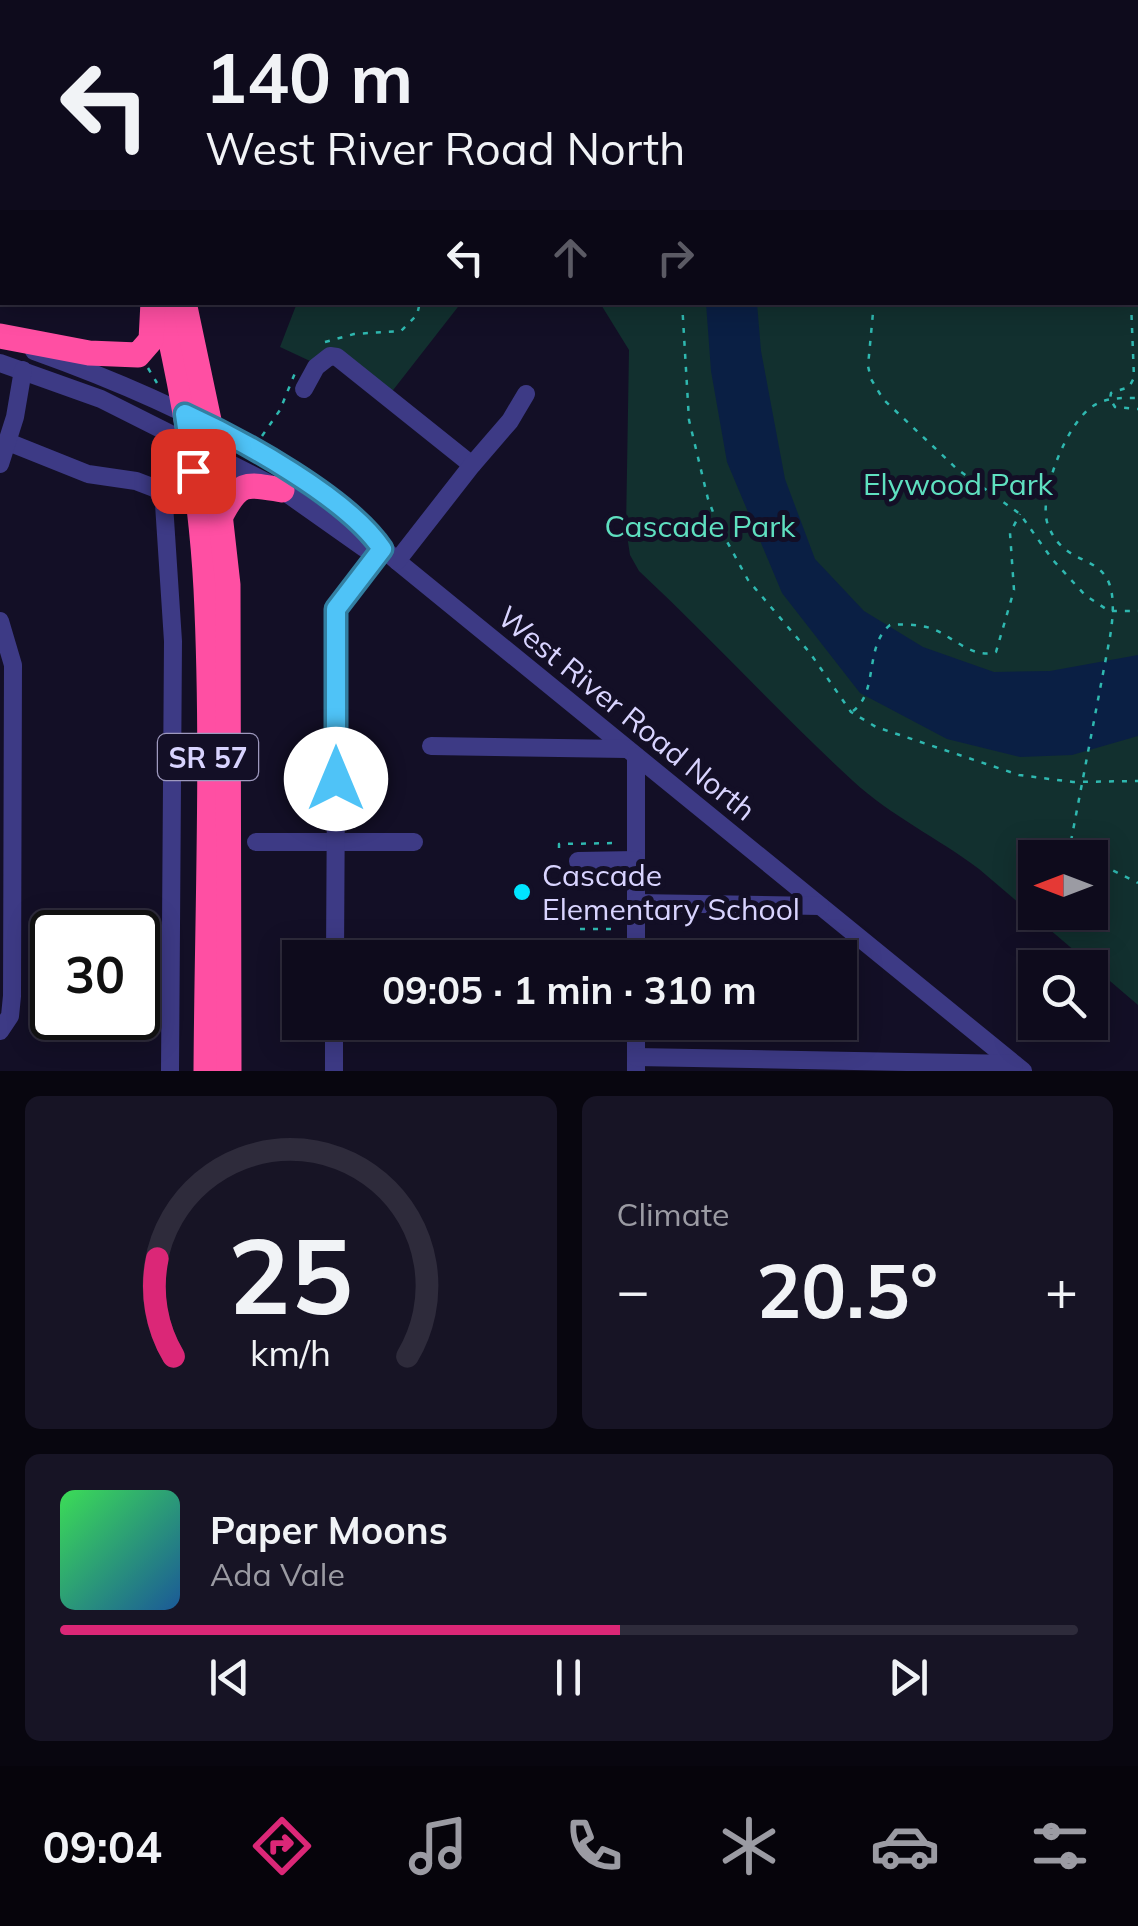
<!DOCTYPE html>
<meta charset="utf-8">
<style>
body{margin:0;font-family:Mulish,sans-serif;background:#171425;color:#f1f3f6;height:100vh;display:flex;flex-direction:column;font-size:38px;white-space:nowrap}
*{box-sizing:border-box;margin:0}
p{font-size:32px;color:#9b9ba3}
.icon{flex:none;width:55px;height:55px;fill:none;stroke:currentColor;stroke-width:2;stroke-linecap:round;stroke-linejoin:round}
.map{position:relative;height:1071px;overflow:hidden}
.panel{display:flex;flex-direction:column;gap:25px;padding:25px;background:#08060f;flex:1}
.panel>*{flex:none}
.hud{position:absolute;left:0px;top:0px;width:1140px;height:305px;box-shadow:0 5px 25px #0003,0 0 0 2px #2e2b3b;background:#0e0b1c;color:#f1f3f6;overflow:hidden}
.needle{width:65px;rotate:270deg}
.fabs{position:absolute;left:1018px;top:840px;display:grid;gap:20px}
.fabs a{display:grid;place-items:center;width:90px;height:90px;border-radius:0px;background:#0e0b1c;box-shadow:0 5px 25px #0003,0 0 0 2px #2e2b3b;font-size:50px}
.speed{position:absolute;left:30px;top:910px;display:flex;gap:20px;font-size:50px;font-weight:700;text-align:center}
.speed>*{display:grid;place-content:center;width:130px;height:130px;border-radius:50%;background:#0e0b1c;box-shadow:0 5px 25px #0003,0 0 0 2px #2e2b3b;line-height:1}
.speed .limit{border:5px solid #111;border-radius:15px;background:#fff;color:#111}
.pin{position:absolute;display:grid;place-items:center;width:85px;height:85px;color:#fff;margin:-42px;border-radius:20px;box-shadow:0 5px 15px #0006}
.me{position:absolute;width:110px;margin:-55px;rotate:0deg;stroke-linejoin:round;filter:drop-shadow(0 0 8px #0008)}
.turn{display:flex;align-items:center;gap:35px;height:210px;padding:0 40px;font-size:45px}
.turn .icon{width:130px;height:130px;stroke-width:2.5}
.turn b{display:block;font-size:70px;line-height:85px}
.lanes{display:flex;align-items:center;height:95px;padding:0 40px;background:#0003;justify-content:center;gap:50px;direction:ltr}
.lanes .off{opacity:.35}
.big{font-size:75px;font-weight:700;line-height:1.1}
.panel .tile{flex:1;display:flex;flex-direction:column;justify-content:center;gap:15px;min-width:0;padding:0 35px;border-radius:15px;background:#171425}
.panel .dial{align-items:center;gap:0}
.dial svg{height:260px;overflow:visible;fill:none;stroke:#2e2b3b;stroke-width:7;stroke-linecap:round;text-anchor:middle}
.dial text{fill:#f1f3f6;stroke:none}
.song{display:flex;align-items:center;gap:30px}
.cover{width:120px;height:120px;border-radius:15px;background:linear-gradient(135deg,hsl(130 70% 55%),hsl(210 70% 35%))}
.played{height:10px;border-radius:5px;background:linear-gradient(90deg,#db2777 55%,#2e2b3b 55%)}
.keys{display:flex;justify-content:space-around;direction:ltr}
.heat{display:flex;justify-content:space-between;align-items:center;font-size:55px;direction:ltr}
.panel .tiles{flex:1;display:grid;gap:25px;grid-template-columns:1fr 1fr}
.tile:last-child{grid-column:span 2}
.trip{position:absolute;left:282px;top:940px;width:575px;height:100px;border-radius:0px;background:#0e0b1c;box-shadow:0 5px 25px #0003,0 0 0 2px #2e2b3b;font-weight:700;line-height:100px;text-align:center}
.dock{display:flex;height:160px;justify-content:space-around;align-items:center;background:#06040b;color:#9b9ba3}
.dock .icon{width:70px;height:70px}
.dock .current{color:#db2777}
.dock b{font-size:45px;color:#f1f3f6}
.map>svg:first-child{display:block}
.green{fill:#12302f;fill-rule:evenodd}
.water{fill:#0a1f44}
.lines{fill:none;stroke-linecap:round;stroke-linejoin:round}
.path{stroke:#2fb8b0;stroke-width:2.5;stroke-dasharray:5 8;stroke-linecap:butt}
.minor{stroke:#3d3a85;stroke-width:18}
.highway{stroke:#ff4fa3;stroke-width:25}
.path-bridge{stroke:#2fb8b0;stroke-width:2.5;stroke-dasharray:5 8;stroke-linecap:butt}
.route-casing{stroke:#337fa1;stroke-width:25}
.route{stroke:#4fc3f7;stroke-width:18}
.poi-dot{fill:#00e5ff;stroke:#130f26;stroke-width:4}
.labels{text-anchor:middle;dominant-baseline:central;stroke-width:10;stroke-linejoin:round;paint-order:stroke}
.shield{fill:#130f26;stroke:#9e99be;stroke-width:2.5}
.shield-label{font-size:28px;font-weight:bold;fill:#d9d4ff}
.park-label{font-size:30px;fill:#5fe0c0;stroke:#130f26}
.street-label{font-size:30px;fill:#d9d4ff;stroke:#130f26}
.poi-label{font-size:30px;fill:#d9d4ff;stroke:#130f26;text-anchor:start}
</style>
<div class="map">
<svg width="1138" height="1071" viewBox="0 0 1138 1071">
<rect width="100%" height="100%" fill="#130f26"/>
<!-- green -->
<g class="green">
<path d="M 1138,7 L 1138,1005 L 979,869 C 938,838 891,816 853,781 C 779,713 712,639 639,571 L 630,555 L 626,529 L 629,350 L 600,303 L 1138,302 ZM 1035,858 L 1090,858 L 1090,912 L 1035,912 Z"/>
<path d="M 297,303 L 461,303 L 390,394 L 348,357 L 310,361 L 280,347 Z"/>
</g>
<!-- water -->
<path class="water" d="M 706,303 L 757,303 L 761,351 L 785,479 L 815,559 L 864,611 L 923,647 L 994,672 L 1050,671 L 1138,655 L 1138,736 L 1072,755 L 1020,757 L 947,739 L 860,693 L 782,593 L 727,462 L 711,371 Z"/>
<g class="lines">
<!-- path -->
<g class="path">
<path d="M 608,0 L 609,2"/>
<path d="M 443,2 L 444,0"/>
<path d="M 1138,283 L 1138,281"/>
<path d="M 682,302 L 689,420 L 708,499 L 718,525 L 748,580 L 810,653 L 851,712 L 876,727 L 1019,775 L 1073,782 L 1138,781"/>
<path d="M 874,302 L 868,366 L 871,379 L 883,399 L 957,469 L 1020,514 L 1052,559 L 1085,595 L 1109,611 L 1138,611"/>
<path d="M 1131,302 L 1134,378 L 1129,387 L 1111,393 L 1110,399 L 1115,407 L 1138,409"/>
<path d="M 325,342 L 354,334 L 401,331 L 417,315 L 420,302"/>
<path d="M 148,368 L 157,383"/>
<path d="M 262,436 L 280,410 L 295,373"/>
<path d="M 1110,637 C 1126,539 1069,580 1048,525 C 1037,497 1067,422 1093,406 C 1107,397 1122,398 1138,398"/>
<path d="M 853,711 C 879,692 864,646 890,625 C 903,624 917,624 930,628 C 952,635 972,660 996,652 L 1014,590 L 1010,533 L 1020,514"/>
<path d="M 1071,841 L 1072,849 L 1087,858"/>
<path d="M 559,848 L 559,844 L 619,843"/>
<path d="M 1090,859 L 1138,883"/>
<path d="M 580,929 L 613,929"/>
<path d="M 602,1025 L 613,1025"/>
</g>
<!-- minor -->
<g class="minor">
<path d="M 34,351 C 135,387 236,432 323,494 C 339,506 358,519 371,533 C 380,543 387,553 397,561 L 1023,1071"/>
<path d="M 0,363 L 101,399 L 282,490 L 364,548 L 382,549"/>
<path d="M 304,389 L 316,367 L 330,356 L 337,357 L 472,465"/>
<path d="M 8,442 L 88,474 L 136,481 L 157,489 L 164,504 L 173,641 L 170,1071"/>
<path d="M 0,464 L 15,417 L 23,370"/>
<path d="M 397,561 L 472,465 L 510,421 L 526,394"/>
<path d="M 0,621 L 13,665 L 12,996 L 10,1016 L 0,1031"/>
<path d="M 431,746 L 627,749"/>
<path d="M 636,756 L 636,958"/>
<path d="M 256,842 L 414,842"/>
<path d="M 578,861 L 636,860"/>
<path d="M 636,903 L 820,906"/>
<path d="M 335,958 L 337,609 L 382,549"/>
<path d="M 636,1022 L 636,1071"/>
<path d="M 636,1057 L 1014,1064"/>
<path d="M 334,1071 L 334,1022"/>
</g>
<!-- highway -->
<g class="highway">
<path d="M 90,0 L 90,2"/>
<path d="M 115,0 L 116,2"/>
<path d="M 162,302 C 184,396 201,493 206,589 C 214,749 207,911 206,1071"/>
<path d="M 184,302 L 210,425 L 228,585 L 229,1071"/>
<path d="M 0,336 L 89,353 L 138,355 L 151,340 L 153,302"/>
<path d="M 222,514 C 240,480 247,484 282,490"/>
</g>
<!-- path-bridge -->
<path class="path-bridge" d="M 1071,841 L 1110,637"/>
</g>
<g class="lines">
<defs>
<path id="route" d="M 193,471 L 185,414 C 242,440 348,498 382,549 L 336,609 L 336,779"/>
</defs>
<!-- route casing -->
<use href="#route" class="route-casing"/>
<!-- route -->
<use href="#route" class="route"/>
</g>
<!-- markers -->
<circle class="poi-dot" cx="522" cy="892" r="10"/>
<g class="labels">
<!-- shield labels -->
<rect class="shield" x="158" y="734" width="100" height="46" rx="8"/>
<g class="shield-label">
<text x="208" y="757">SR 57</text>
</g>
<!-- park labels -->
<g class="park-label">
<text x="958" y="484">Elywood Park</text>
<text x="700" y="526">Cascade Park</text>
</g>
<!-- street labels -->
<g class="street-label">
<text transform="translate(627 713) rotate(39)">West River Road North</text>
</g>
<!-- poi labels -->
<g class="poi-label">
<text x="542" y="875">Cascade<tspan x="542" dy="34">Elementary School</tspan></text>
</g>
</g>
</svg>
<div class="fabs">
<a><svg class="needle" viewBox="-14 -14 28 28"><path d="M0-13l5 13h-10z" fill="#e53935"/><path d="M0 13l5-13h-10z" fill="#9b9ba3"/></svg></a>
<a><svg class="icon" aria-label="search" viewBox="0 0 24 24"><circle cx="10" cy="10" r="6"/><path d="M15 15l6 6"/></svg></a>
</div>
<div class="speed"><div class="limit">30</div></div>
<div class="pin" style="left:193px;top:471px;background:#d93025"><svg class="icon" aria-label="arrive" viewBox="0 0 24 24"><path d="M6 21V4h12l-3 4 3 4H6"/></svg></div>
<svg class="me" style="left:336px;top:779px" viewBox="-20 -20 40 40"><circle r="19" fill="#fff"/><path d="M0-13L10 11 0 6-10 11z" fill="#4fc3f7"/></svg>
<div class="trip">09:05 · 1 min · 310 m</div>
<div class="hud">
<div class="turn"><svg class="icon" aria-label="left" viewBox="0 0 24 24"><path d="M17 20v-9H6M10 6l-5 5 5 5"/></svg><div><b>140 m</b>West River Road North</div></div>
<div class="lanes"><svg class="icon" aria-label="left" viewBox="0 0 24 24"><path d="M17 20v-9H6M10 6l-5 5 5 5"/></svg><svg class="icon off" aria-label="ahead" viewBox="0 0 24 24"><path d="M12 20V5M6 11l6-6 6 6"/></svg><svg class="icon off" aria-label="right" viewBox="0 0 24 24"><path d="M7 20v-9h11M14 6l5 5-5 5"/></svg></div>
</div>
</div>
<section class="panel">
<div class="tiles">
<div class="tile dial"><svg viewBox="0 0 100 80">
<path d="M14 69A42 42 0 1 1 86 69"/>
<path d="M14 69A42 42 0 0 1 9 39" stroke="#db2777"/>
<text x="50" y="56" font-size="32" font-weight="700">25</text>
<text x="50" y="72" font-size="11">km/h</text>
</svg></div>
<div class="tile"><p>Climate</p>
<div class="heat"><a>−</a><b class="big">20.5°</b><a>+</a></div>
</div>
<div class="tile">
<div class="song"><i class="cover"></i><div><b>Paper Moons</b><p>Ada Vale</p></div></div>
<div class="played"></div>
<div class="keys"><svg class="icon" aria-label="previous" viewBox="0 0 24 24"><path d="M18 5L8 12l10 7zM5 5v14"/></svg><svg class="icon" aria-label="pause" viewBox="0 0 24 24"><path d="M8 5v14M16 5v14"/></svg><svg class="icon" aria-label="next" viewBox="0 0 24 24"><path d="M6 5l10 7-10 7zM19 5v14"/></svg></div>
</div>
</div>
</section>
<nav class="dock">
<b>09:04</b>
<svg class="icon current" aria-label="directions" viewBox="0 0 24 24"><path d="M12 3l9 9-9 9-9-9zM9 14v-3h6M13 9l2 2-2 2"/></svg>
<svg class="icon" aria-label="music" viewBox="0 0 24 24"><path d="M9 18V5l10-2v13"/><circle cx="6" cy="18" r="3"/><circle cx="16" cy="16" r="3"/></svg>
<svg class="icon" aria-label="phone" viewBox="0 0 24 24"><path d="M5 4h4l2 5-3 2q2 4 5 5l2-3 5 2v4C11 20 4 13 5 4z"/></svg>
<svg class="icon" aria-label="climate" viewBox="0 0 24 24"><path d="M12 3v18M4 7l16 10M4 17L20 7"/></svg>
<svg class="icon" aria-label="car" viewBox="0 0 24 24"><path d="M5 17H2v-5l4-1 3-4h7l3 4 3 1v5h-3M9 17h6M6 11h13"/><circle cx="7" cy="17" r="2"/><circle cx="17" cy="17" r="2"/></svg>
<svg class="icon" aria-label="filters" viewBox="0 0 24 24"><path d="M4 7h16M4 17h16"/><circle cx="9" cy="7" r="2"/><circle cx="15" cy="17" r="2"/></svg>
</nav>
